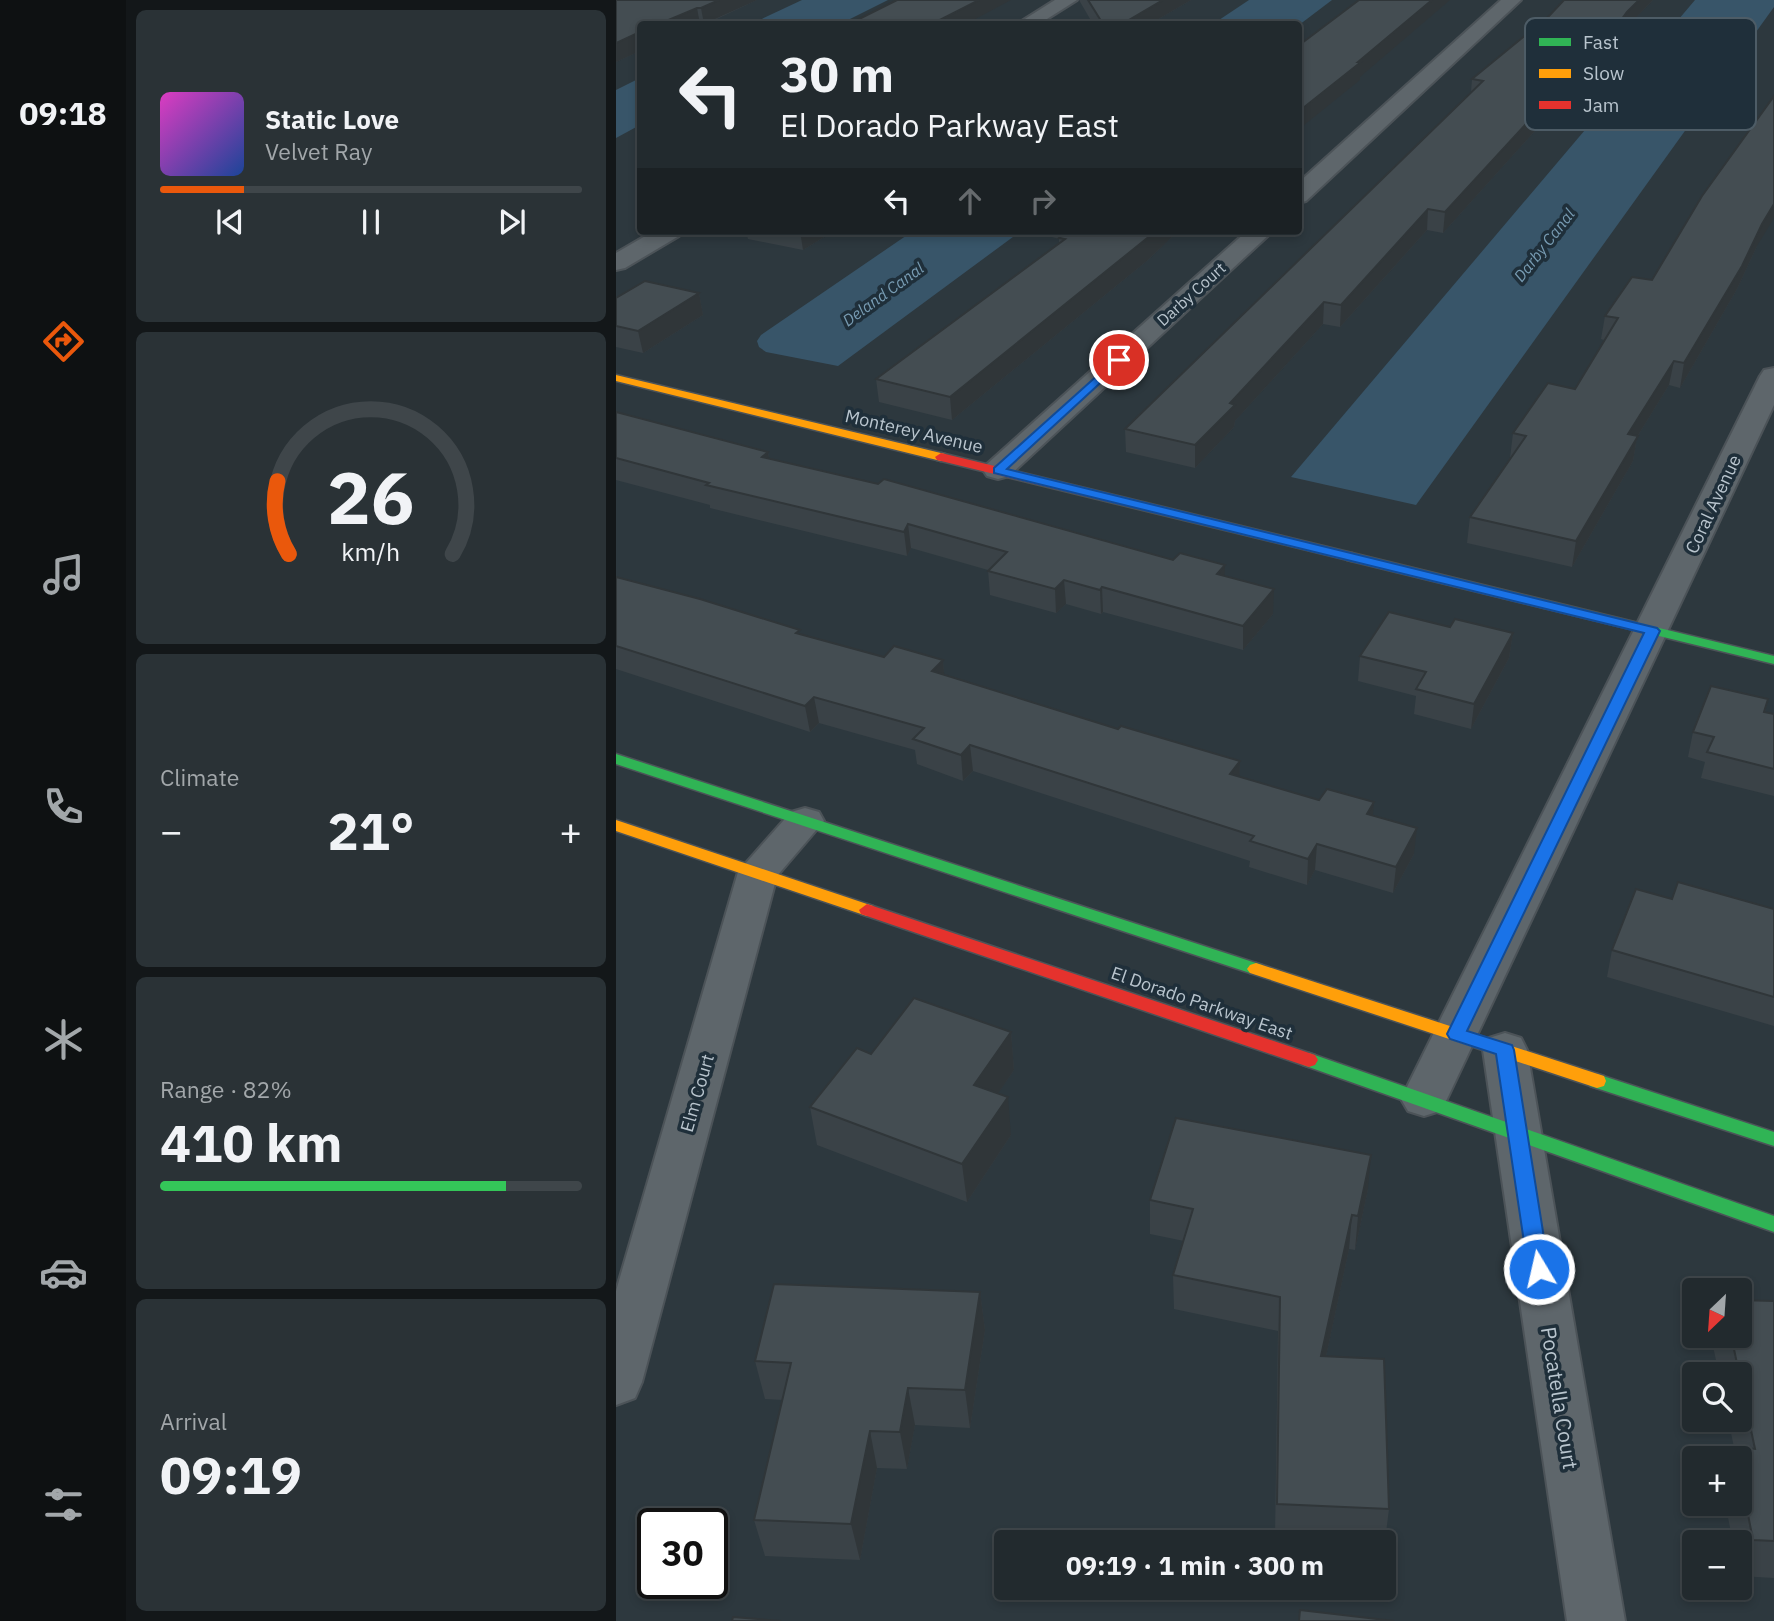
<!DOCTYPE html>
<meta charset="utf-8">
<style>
body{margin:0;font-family:"IBM Plex Sans",sans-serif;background:#2a3236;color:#f1f3f6;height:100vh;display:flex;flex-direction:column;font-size:26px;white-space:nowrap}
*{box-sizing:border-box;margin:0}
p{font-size:23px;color:#a2a7aa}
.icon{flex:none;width:38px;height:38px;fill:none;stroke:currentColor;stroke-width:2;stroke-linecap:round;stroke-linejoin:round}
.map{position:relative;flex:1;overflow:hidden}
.side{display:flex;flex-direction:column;gap:10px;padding:10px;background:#131719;width:490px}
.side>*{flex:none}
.hud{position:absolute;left:21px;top:21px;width:665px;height:214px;border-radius:7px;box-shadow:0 4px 10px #0003,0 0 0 2px #3f464a;background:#222a2e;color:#f1f3f6;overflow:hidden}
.needle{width:46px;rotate:205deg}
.fabs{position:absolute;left:1066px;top:1278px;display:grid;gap:14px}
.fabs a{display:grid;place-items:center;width:70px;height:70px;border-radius:7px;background:#222a2e;box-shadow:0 4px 10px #0003,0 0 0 2px #3f464a;font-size:35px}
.speed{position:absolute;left:21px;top:1508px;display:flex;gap:14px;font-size:35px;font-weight:700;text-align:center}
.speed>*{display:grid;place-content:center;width:91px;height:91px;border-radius:50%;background:#222a2e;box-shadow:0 4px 10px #0003,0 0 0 2px #3f464a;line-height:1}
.speed .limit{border:4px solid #111;border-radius:10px;background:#fff;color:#111}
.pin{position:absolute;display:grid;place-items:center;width:60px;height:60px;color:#fff;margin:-30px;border:4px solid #fff;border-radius:50%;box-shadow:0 2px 7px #0007}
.me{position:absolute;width:77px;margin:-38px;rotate:351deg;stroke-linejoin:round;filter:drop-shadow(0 0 5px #0008)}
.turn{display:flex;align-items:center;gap:24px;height:147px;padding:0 28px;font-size:32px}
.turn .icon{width:91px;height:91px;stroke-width:2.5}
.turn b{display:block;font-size:49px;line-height:60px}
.lanes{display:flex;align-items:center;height:66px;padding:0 28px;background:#0003;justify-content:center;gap:35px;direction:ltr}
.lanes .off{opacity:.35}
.big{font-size:52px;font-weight:700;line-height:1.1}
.side .card{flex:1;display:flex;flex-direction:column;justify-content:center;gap:10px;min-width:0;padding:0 24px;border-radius:10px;background:#2a3236}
.side .dial{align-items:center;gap:0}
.dial svg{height:182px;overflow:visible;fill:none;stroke:#3f464a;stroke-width:7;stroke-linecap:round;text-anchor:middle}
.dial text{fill:#f1f3f6;stroke:none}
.song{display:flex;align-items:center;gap:21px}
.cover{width:84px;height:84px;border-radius:10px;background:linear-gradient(135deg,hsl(310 70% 55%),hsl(220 70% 35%))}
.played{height:7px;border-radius:4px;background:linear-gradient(90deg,#ea580c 20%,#3f464a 20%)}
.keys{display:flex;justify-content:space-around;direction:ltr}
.heat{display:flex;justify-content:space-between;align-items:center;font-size:38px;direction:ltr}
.charge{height:10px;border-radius:5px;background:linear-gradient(90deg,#34c759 82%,#3f464a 0)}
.trip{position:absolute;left:378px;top:1530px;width:402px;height:70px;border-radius:7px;background:#222a2e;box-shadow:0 4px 10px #0003,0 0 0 2px #3f464a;font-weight:700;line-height:70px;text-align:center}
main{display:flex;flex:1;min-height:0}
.dock{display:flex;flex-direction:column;width:126px;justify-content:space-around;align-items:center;background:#0e1112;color:#a2a7aa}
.dock .icon{width:49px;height:49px}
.dock .active{color:#ea580c}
.dock b{font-size:32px;color:#f1f3f6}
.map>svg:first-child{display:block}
.water{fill:#385569}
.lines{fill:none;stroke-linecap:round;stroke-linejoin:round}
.street-casing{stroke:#4c5358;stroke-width:4}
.fast-casing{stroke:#4c5358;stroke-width:3}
.slow-casing{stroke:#4c5358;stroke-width:3}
.jam-casing{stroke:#4c5358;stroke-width:3}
.street{fill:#5e666b;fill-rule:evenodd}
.fast{fill:#30b455;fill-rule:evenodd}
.slow{fill:#ff9f0a;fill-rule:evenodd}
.jam{fill:#e5322d;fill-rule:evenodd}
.wall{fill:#3a4247}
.shaded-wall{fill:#303639}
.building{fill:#444d52;stroke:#303639;stroke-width:2}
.route{fill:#1a73e8;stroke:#114b97;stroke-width:2}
.labels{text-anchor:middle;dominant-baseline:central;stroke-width:7;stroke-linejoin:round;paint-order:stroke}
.far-water-label{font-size:16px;font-style:italic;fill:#779bb2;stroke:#1f2f3a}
.far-street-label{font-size:16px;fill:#b9c5ce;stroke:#1f2f3a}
.street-label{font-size:18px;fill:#b9c5ce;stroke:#1f2f3a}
.near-street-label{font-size:21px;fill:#b9c5ce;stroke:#1f2f3a}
.key{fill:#1f2f3a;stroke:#4d5c66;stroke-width:2}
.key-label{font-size:19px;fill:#b9c5ce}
</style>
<main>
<nav class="dock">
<b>09:18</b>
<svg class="icon active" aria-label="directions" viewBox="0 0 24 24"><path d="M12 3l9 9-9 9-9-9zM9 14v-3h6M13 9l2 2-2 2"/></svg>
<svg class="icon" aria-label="music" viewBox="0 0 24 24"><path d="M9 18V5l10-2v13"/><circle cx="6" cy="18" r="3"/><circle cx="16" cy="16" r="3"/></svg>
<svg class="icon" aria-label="phone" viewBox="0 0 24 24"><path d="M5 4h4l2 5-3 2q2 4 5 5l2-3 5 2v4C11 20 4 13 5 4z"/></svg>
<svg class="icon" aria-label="climate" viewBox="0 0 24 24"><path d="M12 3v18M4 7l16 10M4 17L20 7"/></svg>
<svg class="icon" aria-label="car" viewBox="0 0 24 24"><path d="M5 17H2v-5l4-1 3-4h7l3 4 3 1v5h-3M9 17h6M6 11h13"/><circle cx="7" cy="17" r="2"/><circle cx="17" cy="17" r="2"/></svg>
<svg class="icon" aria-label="filters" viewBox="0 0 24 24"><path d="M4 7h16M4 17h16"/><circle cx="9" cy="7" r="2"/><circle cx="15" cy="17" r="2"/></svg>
</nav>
<section class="side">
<div class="card">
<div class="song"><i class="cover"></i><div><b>Static Love</b><p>Velvet Ray</p></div></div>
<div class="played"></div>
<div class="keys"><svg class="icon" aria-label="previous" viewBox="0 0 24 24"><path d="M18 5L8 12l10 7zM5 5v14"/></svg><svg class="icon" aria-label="pause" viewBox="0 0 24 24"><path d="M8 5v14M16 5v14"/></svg><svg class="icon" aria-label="next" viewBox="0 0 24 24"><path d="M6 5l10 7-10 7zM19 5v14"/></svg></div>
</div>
<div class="card dial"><svg viewBox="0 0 100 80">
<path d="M14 69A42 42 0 1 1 86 69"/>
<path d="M14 69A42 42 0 0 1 9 37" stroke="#ea580c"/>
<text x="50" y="56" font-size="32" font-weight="700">26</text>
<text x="50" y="72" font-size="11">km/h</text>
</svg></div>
<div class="card"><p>Climate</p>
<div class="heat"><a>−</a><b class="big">21°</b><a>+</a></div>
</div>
<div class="card"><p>Range · 82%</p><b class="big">410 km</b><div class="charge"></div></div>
<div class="card"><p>Arrival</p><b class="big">09:19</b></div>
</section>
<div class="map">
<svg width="1158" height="1621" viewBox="0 0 1158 1621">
<rect width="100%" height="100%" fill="#2d383e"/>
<!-- water -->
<g class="water">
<path d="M 186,0 L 272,0 L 224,24 L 135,24 Z"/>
<path d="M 633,0 L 716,0 L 683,25 L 597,24 Z"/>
<path d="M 1079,0 L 1158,0 L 1158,7 L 800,505 L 675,477 Z"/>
<path d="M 24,78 L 24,125 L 0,138 L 0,90 Z"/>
<path d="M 297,231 L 405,231 L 222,366 L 150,352 L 143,347 L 141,341 L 145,335 Z"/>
</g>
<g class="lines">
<defs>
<g id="street">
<path d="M 439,0 L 461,0 L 423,24 L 401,24 Z"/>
<path d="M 885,0 L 905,0 L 690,201 L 682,203 L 682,183 Z"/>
<path d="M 38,231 L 67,231 L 63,236 L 9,268 L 0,270 L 0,253 Z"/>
<path d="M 631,231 L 657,231 L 393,476 L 382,479 L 371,476 L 367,470 L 371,464 Z"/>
<path d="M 1158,368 L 1158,405 L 831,1099 L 824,1111 L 808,1116 L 792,1111 L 785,1099 L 1144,376 L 1148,370 Z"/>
<path d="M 189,808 L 203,812 L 208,821 L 161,876 L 26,1382 L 19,1398 L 0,1405 L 0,1291 L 122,872 L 175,812 Z"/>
<path d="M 889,1033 L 905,1038 L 911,1050 L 1009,1621 L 951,1621 L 867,1050 L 873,1038 Z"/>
</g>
<g id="fast">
<path d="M 736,553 L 1158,656 L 1158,664 L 731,560 L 731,554 Z"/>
<path d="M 0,754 L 646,965 L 649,969 L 646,973 L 634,973 L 0,764 Z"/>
<path d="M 693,1053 L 1158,1216 L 1158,1232 L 687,1065 L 684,1060 L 687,1055 Z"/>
<path d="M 981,1074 L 1158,1132 L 1158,1146 L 974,1086 L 972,1081 L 974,1076 Z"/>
</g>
<g id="slow">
<path d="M 0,375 L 329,454 L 331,457 L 325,461 L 0,381 Z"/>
<path d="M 0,820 L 257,906 L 259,910 L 251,916 L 245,914 L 0,831 Z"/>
<path d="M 640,963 L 988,1076 L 990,1081 L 988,1086 L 981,1088 L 634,973 L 631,969 L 634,965 Z"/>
</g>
<g id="jam">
<path d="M 325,453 L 736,553 L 743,557 L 736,561 L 321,460 L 319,457 Z"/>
<path d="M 251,904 L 699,1055 L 702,1060 L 699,1065 L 693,1067 L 687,1065 L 245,914 L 243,910 Z"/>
</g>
</defs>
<!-- street casing -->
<use href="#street" class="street-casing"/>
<!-- fast casing -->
<use href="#fast" class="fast-casing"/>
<!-- slow casing -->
<use href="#slow" class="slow-casing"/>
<!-- jam casing -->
<use href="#jam" class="jam-casing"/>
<!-- street -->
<use href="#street" class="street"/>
<!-- fast -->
<use href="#fast" class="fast"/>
<!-- slow -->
<use href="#slow" class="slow"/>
<!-- jam -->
<use href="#jam" class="jam"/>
</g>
<!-- wall -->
<g class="wall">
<path d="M 0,0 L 141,0 L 90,24 L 24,24 L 24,51 L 0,62 Z"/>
<path d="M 463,0 L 575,0 L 534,24 L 477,24 Z"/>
<path d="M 948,0 L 1037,0 L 1009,29 L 963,93 L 954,92 L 827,233 L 811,230 L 724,327 L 707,324 L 619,421 L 618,427 L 579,468 L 510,452 L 509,429 L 855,92 L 856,79 L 933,16 Z"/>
<path d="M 130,231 L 218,231 L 187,250 L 132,239 Z"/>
<path d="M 436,231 L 562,231 L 532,260 L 336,420 L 263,402 L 260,379 L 443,243 L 443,239 L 436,237 Z"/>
<path d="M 1141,246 L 1121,289 L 1064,388 L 1053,385 L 1021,437 L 1017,461 L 956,567 L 851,543 L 854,517 L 894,458 L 897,433 L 959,389 L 988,340 L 985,339 L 989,316 L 1036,280 Z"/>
<path d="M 83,293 L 87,315 L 27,353 L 0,347 L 0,298 Z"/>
<path d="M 0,412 L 152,452 L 153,458 L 609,576 L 657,614 L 627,650 L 487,612 L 485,614 L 450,604 L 440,613 L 374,595 L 372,570 L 295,548 L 291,556 L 94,508 L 94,505 L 0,480 Z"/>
<path d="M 0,577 L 185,635 L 268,657 L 327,660 L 328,674 L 502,729 L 624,761 L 623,777 L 757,815 L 798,854 L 777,893 L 699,870 L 691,885 L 633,867 L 634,861 L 357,771 L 347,781 L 301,764 L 299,750 L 203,723 L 194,732 L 0,669 Z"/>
<path d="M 834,627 L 897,633 L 893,658 L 855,729 L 798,714 L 800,696 L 742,681 L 744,656 Z"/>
<path d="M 1152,699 L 1149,712 L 1158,714 L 1158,796 L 1085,778 L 1089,762 L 1072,757 L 1077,732 Z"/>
<path d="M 1056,899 L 1158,909 L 1158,1026 L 991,977 L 996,950 Z"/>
<path d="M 395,1032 L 398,1070 L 382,1093 L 395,1135 L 351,1202 L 201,1145 L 194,1107 L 255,1054 Z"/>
<path d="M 752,1189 L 739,1250 L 733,1249 L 710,1356 L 773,1509 L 769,1541 L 659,1537 L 662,1331 L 558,1309 L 557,1275 L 568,1241 L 534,1234 L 534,1200 Z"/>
<path d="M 364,1292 L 369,1330 L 354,1428 L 299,1425 L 291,1469 L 261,1468 L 244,1560 L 149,1556 L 138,1520 L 167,1400 L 149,1399 L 139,1361 Z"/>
<path d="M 1158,1301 L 1158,1578 L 1124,1576 L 1124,1542 L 1117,1542 L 1109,1503 L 1124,1503 L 1124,1458 L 1114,1458 L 1118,1447 L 1112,1419 L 1124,1419 L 1124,1374 L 1103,1374 L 1095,1337 L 1096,1335 L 1124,1335 Z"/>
</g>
<!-- shaded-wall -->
<g class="shaded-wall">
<path d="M 103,0 L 141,0 L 88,24 L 85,8 Z"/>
<path d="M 363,0 L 395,0 L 350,24 L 316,24 Z"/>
<path d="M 547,0 L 575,0 L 534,24 L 506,24 Z"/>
<path d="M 816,0 L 834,0 L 744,77 L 744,80 L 682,130 L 682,112 Z"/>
<path d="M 1023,0 L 1037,0 L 1009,29 L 963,93 L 965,75 L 1011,12 Z"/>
<path d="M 81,8 L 84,24 L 43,24 Z"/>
<path d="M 24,32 L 24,51 L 0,62 L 0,43 Z"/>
<path d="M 956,74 L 954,92 L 827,233 L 829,212 Z"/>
<path d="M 1158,204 L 1158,218 L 1141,246 L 1121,289 L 1064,388 L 1068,363 Z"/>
<path d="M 812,209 L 811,230 L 724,327 L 725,305 Z"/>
<path d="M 184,231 L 218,231 L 187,250 Z"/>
<path d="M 540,231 L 562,231 L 532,260 L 336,420 L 334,397 Z"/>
<path d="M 83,293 L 87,315 L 27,353 L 22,331 Z"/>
<path d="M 708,302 L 707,324 L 619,421 L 618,427 L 579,468 L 579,445 L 614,403 Z"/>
<path d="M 1058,361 L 1053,385 L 1021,437 L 1017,461 L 956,567 L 960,541 L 1012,434 Z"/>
<path d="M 152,452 L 156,475 L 146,457 Z"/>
<path d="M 292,524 L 295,548 L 291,556 L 288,532 Z"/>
<path d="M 609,565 L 608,589 L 601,574 Z"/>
<path d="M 448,580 L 450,604 L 440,613 L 439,589 Z"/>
<path d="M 486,587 L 487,612 L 485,614 L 484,590 Z"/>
<path d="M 658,589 L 657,614 L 627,650 L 627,626 Z"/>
<path d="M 897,633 L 893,658 L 855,729 L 858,704 Z"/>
<path d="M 327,660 L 329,685 L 316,671 Z"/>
<path d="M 198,697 L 203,723 L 194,732 L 189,706 Z"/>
<path d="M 354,745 L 357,771 L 347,781 L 345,755 Z"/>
<path d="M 624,761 L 623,787 L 614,774 Z"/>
<path d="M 758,802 L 756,828 L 751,814 Z"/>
<path d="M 801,828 L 798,854 L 777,893 L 780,867 Z"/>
<path d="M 701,844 L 699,870 L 691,885 L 692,859 Z"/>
<path d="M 395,1032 L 398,1070 L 362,1123 L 358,1085 Z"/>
<path d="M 392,1097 L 395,1135 L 351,1202 L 346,1164 Z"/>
<path d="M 755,1155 L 752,1189 L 739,1250 L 742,1216 Z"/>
<path d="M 736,1215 L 733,1249 L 703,1389 L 705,1356 Z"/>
<path d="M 364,1292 L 369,1330 L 354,1428 L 349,1390 Z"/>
<path d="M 292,1388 L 299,1425 L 291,1469 L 284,1432 Z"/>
<path d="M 254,1431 L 261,1468 L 244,1560 L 235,1524 Z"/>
</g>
<!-- building -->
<g class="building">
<path d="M 0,0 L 103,0 L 85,8 L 81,8 L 43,24 L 24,24 L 24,32 L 0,43 Z"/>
<path d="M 281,0 L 363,0 L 316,24 L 233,24 Z"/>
<path d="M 472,0 L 547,0 L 506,24 L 487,24 Z"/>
<path d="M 743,0 L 816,0 L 742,62 L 745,62 L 682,112 L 682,46 Z"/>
<path d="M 948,0 L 1023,0 L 1011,12 L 965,75 L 956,74 L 829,212 L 812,209 L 725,305 L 708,302 L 614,403 L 619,405 L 579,445 L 509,429 L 867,81 L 856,79 L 933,16 Z"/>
<path d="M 1158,96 L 1158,204 L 1146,224 L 1126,266 L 1068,363 L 1058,361 L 1012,434 L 1022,436 L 960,541 L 854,517 L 910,436 L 897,433 L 932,383 L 959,389 L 1002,318 L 989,316 L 1016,277 L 1036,280 L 1086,196 Z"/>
<path d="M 451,231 L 540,231 L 334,397 L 260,379 L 449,239 L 443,238 Z"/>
<path d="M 29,281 L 83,293 L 22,331 L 0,326 L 0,298 Z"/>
<path d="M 0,412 L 152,452 L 146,457 L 262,484 L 268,479 L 557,560 L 564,553 L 609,565 L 601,574 L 658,589 L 627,626 L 486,587 L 484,590 L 448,580 L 439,589 L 372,571 L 391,552 L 292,524 L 288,532 L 90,485 L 93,483 L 0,458 Z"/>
<path d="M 0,577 L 84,599 L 184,630 L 180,633 L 268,657 L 278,646 L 327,660 L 316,671 L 502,729 L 505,726 L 624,761 L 614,774 L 703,800 L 711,789 L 758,802 L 751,814 L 801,828 L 780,867 L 701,844 L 692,859 L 634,841 L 638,836 L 354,745 L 345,755 L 297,739 L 308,728 L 198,697 L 189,706 L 0,646 Z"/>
<path d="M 773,612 L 834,627 L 839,619 L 897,633 L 858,704 L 800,689 L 810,672 L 744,656 Z"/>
<path d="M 1095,686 L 1152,699 L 1148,712 L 1158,714 L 1158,769 L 1091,752 L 1098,737 L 1077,732 Z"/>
<path d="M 1062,882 L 1158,909 L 1158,997 L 996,950 L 1020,889 L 1056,899 Z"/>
<path d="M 298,998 L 395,1032 L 358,1085 L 392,1097 L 346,1164 L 194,1107 L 241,1048 L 255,1054 Z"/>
<path d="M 560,1118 L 755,1155 L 742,1216 L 736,1215 L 705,1356 L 768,1359 L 773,1509 L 661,1504 L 664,1297 L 557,1275 L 577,1209 L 534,1200 Z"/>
<path d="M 158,1284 L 364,1292 L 349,1390 L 292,1388 L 284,1432 L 254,1431 L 235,1524 L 138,1520 L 175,1363 L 139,1361 Z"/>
<path d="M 1124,1300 L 1158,1301 L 1158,1541 L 1137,1540 L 1124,1474 L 1124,1458 L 1120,1458 L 1118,1447 L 1139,1449 L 1115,1335 L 1124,1335 Z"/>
<path d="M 684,1610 L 778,1621 L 683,1621 Z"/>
<path d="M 117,1617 L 165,1621 L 116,1621 Z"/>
</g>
<!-- route -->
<path class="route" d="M 503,356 L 509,360 L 507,362 L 391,469 L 1041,628 L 1044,631 L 851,1031 L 896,1045 L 898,1050 L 933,1269 L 930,1275 L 923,1277 L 915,1275 L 912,1269 L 880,1054 L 834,1039 L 831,1034 L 1028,633 L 378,473 L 378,468 Z"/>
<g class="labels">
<!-- far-water labels -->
<g class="far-water-label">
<text transform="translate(928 245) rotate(-52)">Darby Canal</text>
<text transform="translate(267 294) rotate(-36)">Deland Canal</text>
</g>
<!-- far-street labels -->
<g class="far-street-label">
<text transform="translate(575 294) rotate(-42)">Darby Court</text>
</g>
<!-- street labels -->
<g class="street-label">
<text transform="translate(298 431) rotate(13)">Monterey Avenue</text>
<text transform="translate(1097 504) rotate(-65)">Coral Avenue</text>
<text transform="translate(586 1003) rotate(19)">El Dorado Parkway East</text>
<text transform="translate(81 1093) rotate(-74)">Elm Court</text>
</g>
<!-- near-street labels -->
<g class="near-street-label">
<text transform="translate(944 1398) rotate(81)">Pocatella Court</text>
</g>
</g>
<!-- legend -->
<rect x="909" y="18" width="231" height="112" rx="10" class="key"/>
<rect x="923" y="38" width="32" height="8" fill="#30b455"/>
<rect x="923" y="69" width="32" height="9" fill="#ff9f0a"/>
<rect x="923" y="101" width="32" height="8" fill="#e5322d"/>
<g class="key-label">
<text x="967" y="49">Fast</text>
<text x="967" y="80">Slow</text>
<text x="967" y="112">Jam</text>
</g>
</svg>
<div class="fabs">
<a><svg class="needle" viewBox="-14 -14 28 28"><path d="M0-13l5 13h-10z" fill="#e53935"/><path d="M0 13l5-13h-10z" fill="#a2a7aa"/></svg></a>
<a><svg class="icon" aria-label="search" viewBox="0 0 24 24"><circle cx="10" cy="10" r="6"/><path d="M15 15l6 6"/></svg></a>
<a>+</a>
<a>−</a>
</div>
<div class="speed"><div class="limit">30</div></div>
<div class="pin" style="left:503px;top:360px;background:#d93025"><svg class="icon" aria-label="arrive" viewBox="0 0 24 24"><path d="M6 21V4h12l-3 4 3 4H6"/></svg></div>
<svg class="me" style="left:923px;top:1269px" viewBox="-20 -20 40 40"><circle r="17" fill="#1a73e8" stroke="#fff" stroke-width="3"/><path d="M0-11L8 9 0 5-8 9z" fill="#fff"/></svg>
<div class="trip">09:19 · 1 min · 300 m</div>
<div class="hud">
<div class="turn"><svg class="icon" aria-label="left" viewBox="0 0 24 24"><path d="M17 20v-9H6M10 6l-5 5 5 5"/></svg><div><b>30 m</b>El Dorado Parkway East</div></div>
<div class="lanes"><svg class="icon" aria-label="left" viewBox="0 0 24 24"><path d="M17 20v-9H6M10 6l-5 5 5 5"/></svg><svg class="icon off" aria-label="ahead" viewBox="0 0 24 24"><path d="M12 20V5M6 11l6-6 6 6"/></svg><svg class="icon off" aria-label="right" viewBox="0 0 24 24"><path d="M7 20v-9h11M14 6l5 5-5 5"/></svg></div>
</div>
</div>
</main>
